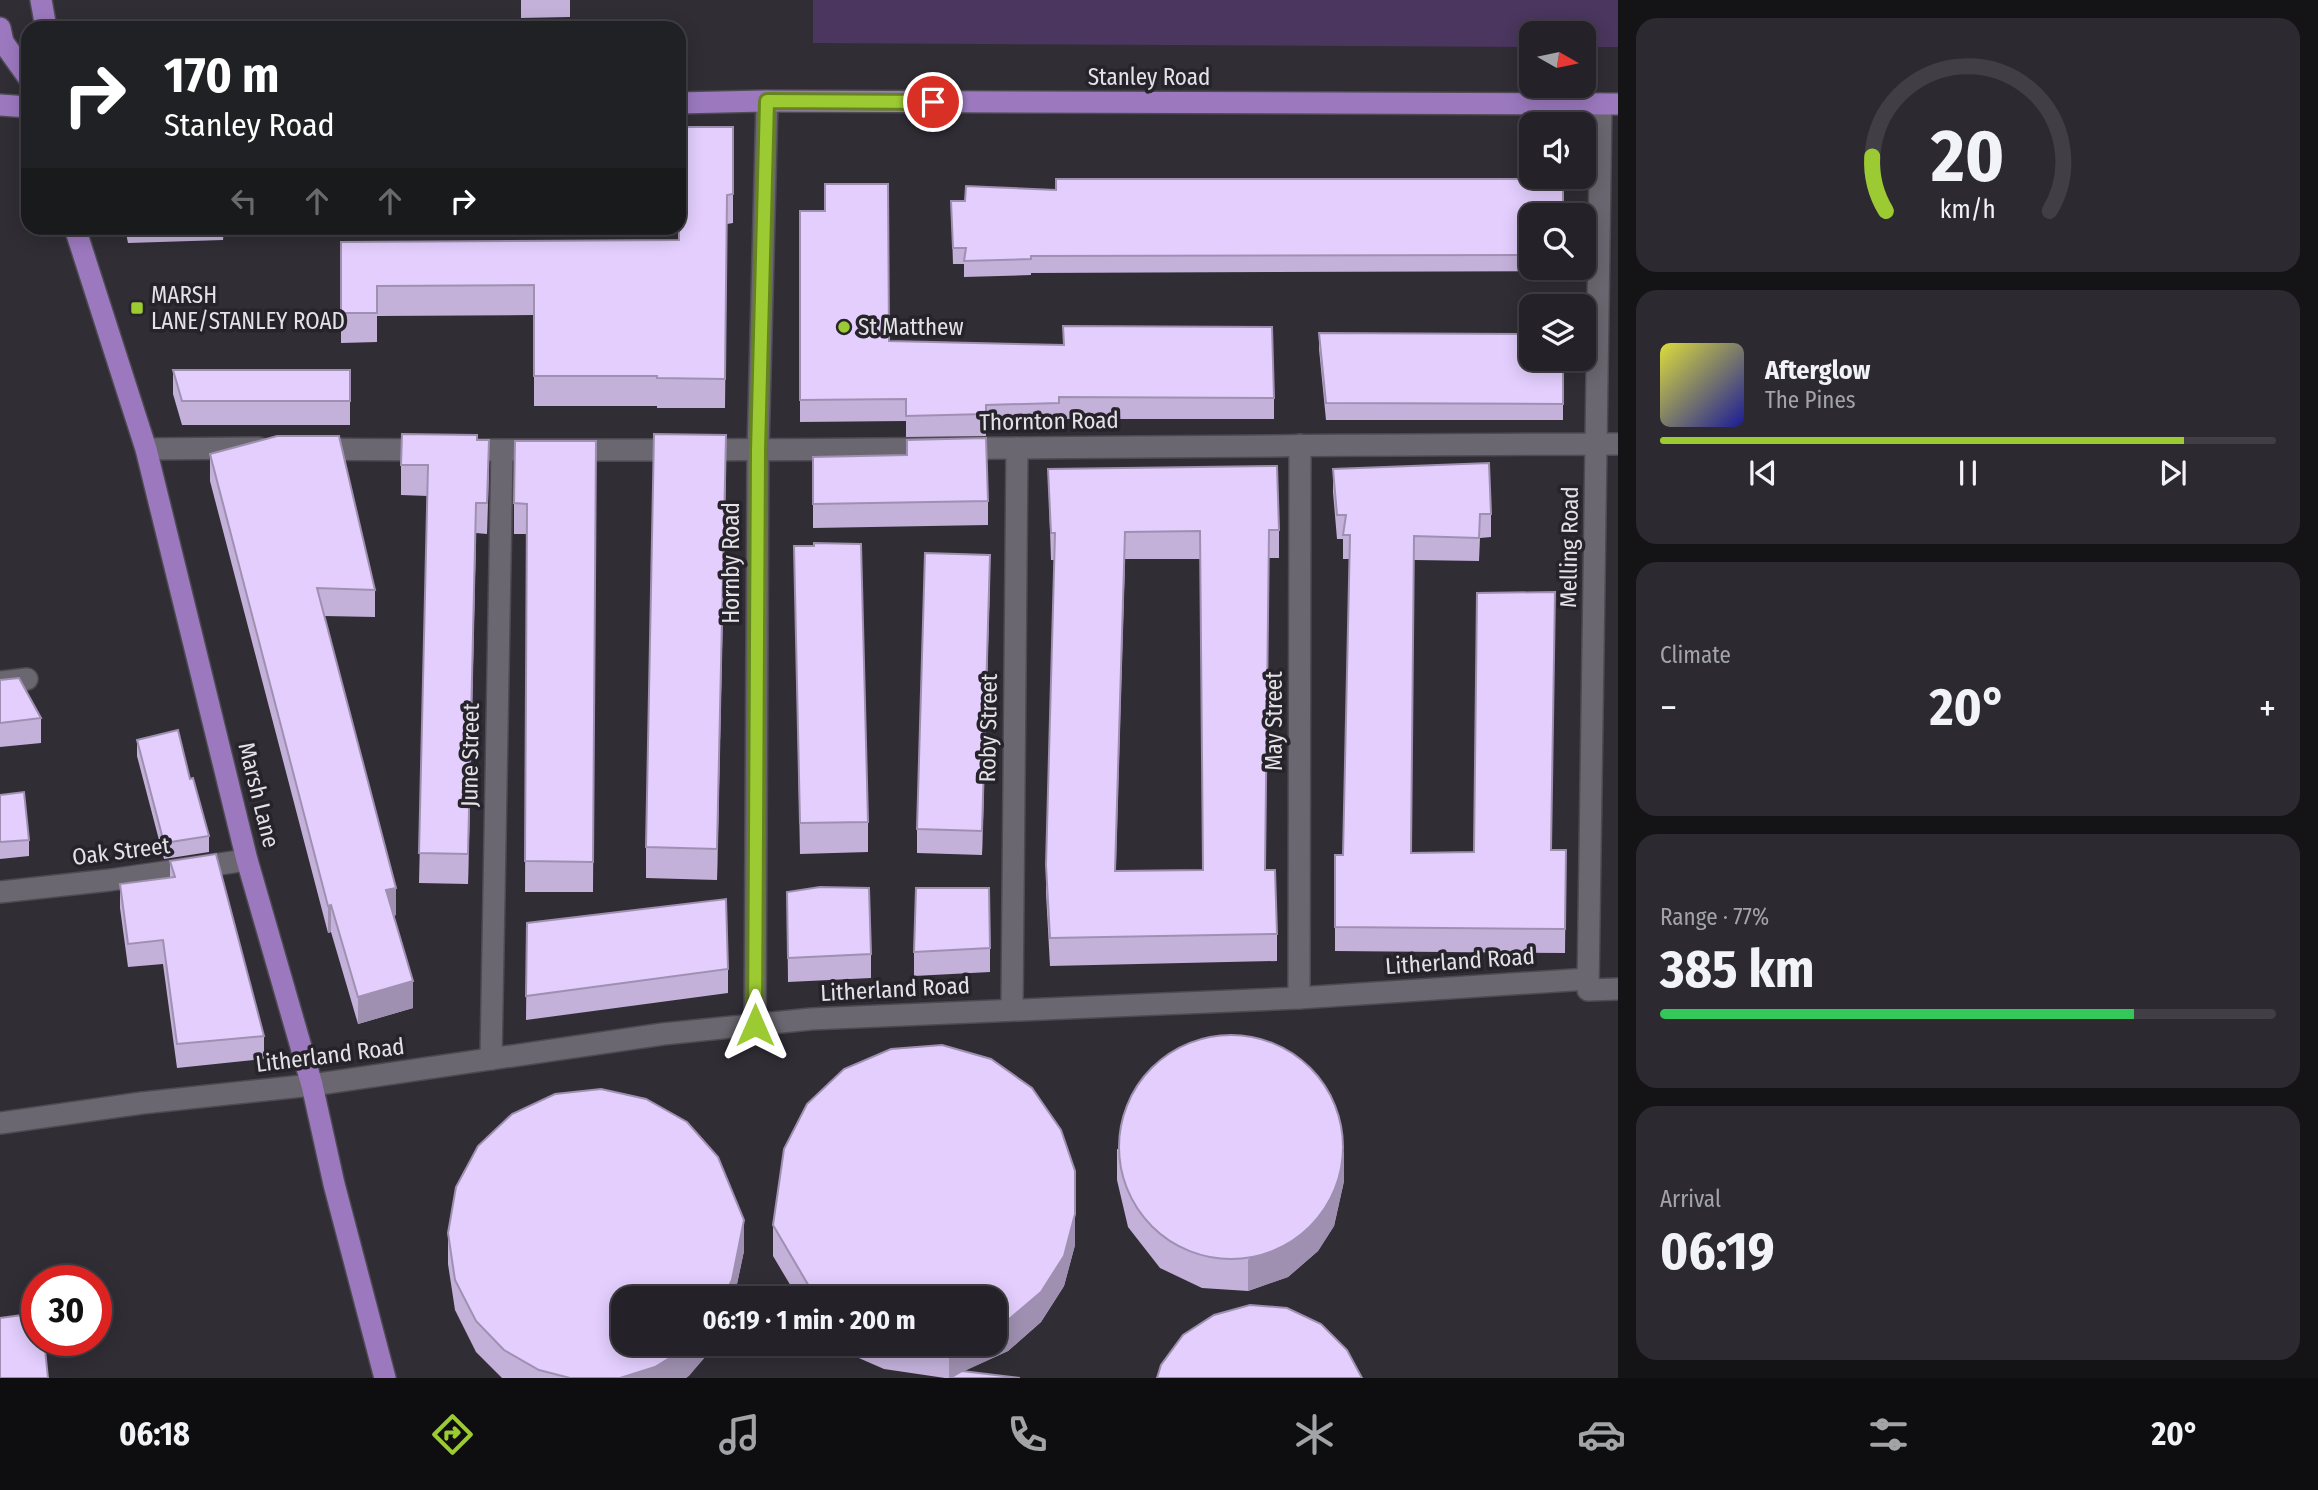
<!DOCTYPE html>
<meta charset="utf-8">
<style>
body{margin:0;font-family:"Fira Sans Condensed",sans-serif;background:#2c2a30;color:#f1f3f6;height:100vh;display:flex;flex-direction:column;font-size:26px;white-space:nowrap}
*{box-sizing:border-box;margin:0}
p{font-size:23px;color:#a3a4a8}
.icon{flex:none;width:38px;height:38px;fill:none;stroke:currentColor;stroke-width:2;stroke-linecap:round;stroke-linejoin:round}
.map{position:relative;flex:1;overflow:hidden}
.panel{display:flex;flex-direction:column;gap:18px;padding:18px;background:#141316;width:700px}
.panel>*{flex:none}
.top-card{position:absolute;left:21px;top:21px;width:665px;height:214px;border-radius:21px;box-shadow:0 4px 18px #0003,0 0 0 2px #413f45;background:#202124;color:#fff;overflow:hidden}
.needle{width:46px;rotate:99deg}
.controls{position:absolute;left:1519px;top:21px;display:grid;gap:14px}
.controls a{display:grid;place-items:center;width:77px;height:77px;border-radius:14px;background:#242228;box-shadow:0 4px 18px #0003,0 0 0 2px #413f45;font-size:35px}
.speed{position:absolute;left:21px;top:1265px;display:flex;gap:14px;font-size:35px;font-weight:700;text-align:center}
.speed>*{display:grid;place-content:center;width:91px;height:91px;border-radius:50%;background:#242228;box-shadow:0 4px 18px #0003,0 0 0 2px #413f45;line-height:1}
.speed .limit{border:10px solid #d22;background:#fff;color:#111}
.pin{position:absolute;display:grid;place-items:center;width:60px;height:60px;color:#fff;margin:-30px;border:4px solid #fff;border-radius:50%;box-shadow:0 2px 7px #0007}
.me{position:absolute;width:77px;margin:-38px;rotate:0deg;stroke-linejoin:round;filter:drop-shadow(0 0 5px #0008)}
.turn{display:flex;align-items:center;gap:24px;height:147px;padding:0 28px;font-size:32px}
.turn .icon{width:91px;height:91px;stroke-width:2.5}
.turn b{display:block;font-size:49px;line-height:60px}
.lanes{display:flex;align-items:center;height:66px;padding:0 28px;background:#0003;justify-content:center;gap:35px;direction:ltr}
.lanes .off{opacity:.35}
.big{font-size:52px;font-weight:700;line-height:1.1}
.panel .card{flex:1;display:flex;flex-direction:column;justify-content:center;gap:10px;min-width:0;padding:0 24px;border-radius:21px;background:#2c2a30}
.panel .dial{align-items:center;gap:0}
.dial svg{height:182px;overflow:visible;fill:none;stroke:#413f45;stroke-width:7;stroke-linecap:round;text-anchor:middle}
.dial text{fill:#f1f3f6;stroke:none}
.song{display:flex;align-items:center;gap:21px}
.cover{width:84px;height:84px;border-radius:10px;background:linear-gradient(135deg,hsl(60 70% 55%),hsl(240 70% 35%))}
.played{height:7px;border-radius:4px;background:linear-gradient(90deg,#9cca32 85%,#413f45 85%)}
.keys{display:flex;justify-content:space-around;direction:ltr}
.heat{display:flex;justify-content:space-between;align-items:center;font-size:38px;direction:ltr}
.charge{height:10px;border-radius:5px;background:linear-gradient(90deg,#34c759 77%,#413f45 0)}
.trip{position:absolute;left:611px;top:1286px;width:396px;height:70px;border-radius:21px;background:#242228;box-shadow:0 4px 18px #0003,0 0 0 2px #413f45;font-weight:700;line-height:70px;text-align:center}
.tabs{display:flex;height:112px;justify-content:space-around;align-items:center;background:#0e0e10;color:#a3a4a8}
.tabs .icon{width:49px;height:49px}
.tabs .active{color:#9cca32}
.tabs b{font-size:32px;color:#f1f3f6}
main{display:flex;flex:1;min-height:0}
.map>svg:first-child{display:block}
.green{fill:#4a365e}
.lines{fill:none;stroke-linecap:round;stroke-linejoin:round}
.minor-casing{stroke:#4d4a52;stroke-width:24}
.major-casing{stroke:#4d4a52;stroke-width:24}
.minor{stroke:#6b6770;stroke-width:21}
.major{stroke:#9c79bf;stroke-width:21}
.wall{fill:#c3b1da;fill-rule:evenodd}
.shaded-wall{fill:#9f90b1}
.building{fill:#e3cefd;stroke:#9f90b1;stroke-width:2;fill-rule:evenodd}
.route-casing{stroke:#658320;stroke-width:18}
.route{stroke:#9cca32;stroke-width:12}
.poi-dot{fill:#9cca32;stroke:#27232b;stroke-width:2.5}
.labels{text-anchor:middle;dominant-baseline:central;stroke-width:7;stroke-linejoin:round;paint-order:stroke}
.street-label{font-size:23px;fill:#e4e1e7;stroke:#27232b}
.poi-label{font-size:23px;fill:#e4e1e7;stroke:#27232b;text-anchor:start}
</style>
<main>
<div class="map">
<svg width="1618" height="1378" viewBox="0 0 1618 1378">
<rect width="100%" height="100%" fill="#302d35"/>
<!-- green -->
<path class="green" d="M 813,0 L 1618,0 L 1618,47 L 1584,47 L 1584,33 L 1531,33 L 1531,47 L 813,43 Z"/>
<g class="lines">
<defs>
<g id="minor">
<path d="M 1601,104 L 1588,990 L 1618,989"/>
<path d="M 146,449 L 259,448"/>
<path d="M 312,449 C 748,453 1183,445 1618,444"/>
<path d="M 0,682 L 27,679"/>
<path d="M 0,892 L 110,880 L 247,860"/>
<path d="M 1299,998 L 1300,445"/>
<path d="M 1012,1009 L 1017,448"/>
<path d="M 755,1025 L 758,451 L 767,101"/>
<path d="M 491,1059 L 502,451"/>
<path d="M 0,1123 L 142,1103 L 312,1085 L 663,1034 L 811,1019 L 1299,998 L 1588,979"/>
</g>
<g id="major">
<path d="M 41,0 L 46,28"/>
<path d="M 0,28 L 3,42 L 28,77"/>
<path d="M 679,103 L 767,101 L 1618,104"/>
<path d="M 0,105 L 28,107"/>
<path d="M 75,228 L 146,449 L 247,860 L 312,1085 L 334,1184 L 385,1378"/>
</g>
</defs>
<!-- minor casing -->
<use href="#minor" class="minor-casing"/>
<!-- major casing -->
<use href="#major" class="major-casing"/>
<!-- minor -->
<use href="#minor" class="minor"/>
<!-- major -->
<use href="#major" class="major"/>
</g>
<!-- wall -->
<g class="wall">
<path d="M 521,0 L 570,0 L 570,17 L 521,18 Z"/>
<path d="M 733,127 L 733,223 L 727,224 L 725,408 L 657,408 L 657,406 L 534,406 L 534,315 L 377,316 L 377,342 L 341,343 L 341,242 L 679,240 Z"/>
<path d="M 951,201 L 1531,215 L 1531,268 L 1562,268 L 1562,271 L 1031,273 L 1031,275 L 964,277 L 964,264 L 953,264 Z"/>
<path d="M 800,211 L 889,341 L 1063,345 L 1063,326 L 1274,398 L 1274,419 L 1059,419 L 1059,425 L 986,427 L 986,436 L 906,437 L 906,421 L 800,422 Z"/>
<path d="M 125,228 L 224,228 L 223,240 L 128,243 Z"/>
<path d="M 1319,333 L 1563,359 L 1563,420 L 1326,420 L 1319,349 Z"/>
<path d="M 173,370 L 350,370 L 350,425 L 182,425 L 173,394 Z"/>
<path d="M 477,440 L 489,471 L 487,534 L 476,533 L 468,884 L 419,883 L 428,496 L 401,495 L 401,465 Z"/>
<path d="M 596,441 L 593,892 L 525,892 L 527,534 L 514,534 L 514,503 Z"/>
<path d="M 210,454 L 375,590 L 375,617 L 324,616 L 396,915 L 394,916 L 413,1008 L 358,1024 L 331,932 L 328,933 L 210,481 Z"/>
<path d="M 813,457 L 988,501 L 988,525 L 813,528 Z"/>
<path d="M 726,466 L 717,880 L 646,878 L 646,847 Z"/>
<path d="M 1048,469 L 1279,530 L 1279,558 L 1269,558 L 1265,870 L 1277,934 L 1277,961 L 1050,966 L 1046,893 L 1046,865 L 1054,560 L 1051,560 ZM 1125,559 L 1200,559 L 1203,870 L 1115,871 Z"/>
<path d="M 1333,469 L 1491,514 L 1491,537 L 1480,538 L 1479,561 L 1414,560 L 1411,853 L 1566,850 L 1565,953 L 1335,951 L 1335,855 L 1343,855 L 1350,559 L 1343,559 L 1343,539 L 1337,539 L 1333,492 Z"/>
<path d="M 794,546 L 868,822 L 868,852 L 800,854 Z"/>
<path d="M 990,578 L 982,855 L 917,853 L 917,829 Z"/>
<path d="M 0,680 L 41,718 L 41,743 L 0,747 Z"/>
<path d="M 137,740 L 190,779 L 209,836 L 209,852 L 164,859 L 137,756 Z"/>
<path d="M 0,795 L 29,840 L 29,856 L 0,859 Z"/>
<path d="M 170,861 L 264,1036 L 264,1059 L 177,1068 L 163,964 L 128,967 L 120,908 L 120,884 L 170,878 Z"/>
<path d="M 787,892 L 871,954 L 871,978 L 788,982 Z"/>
<path d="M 527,923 L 728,969 L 728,993 L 526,1020 Z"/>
<path d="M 990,948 L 990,972 L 914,976 L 914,952 Z"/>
<path d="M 1117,1149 L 1344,1181 L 1334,1226 L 1318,1251 L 1288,1277 L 1248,1291 L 1202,1288 L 1160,1268 L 1128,1227 L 1117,1180 Z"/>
<path d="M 773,1225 L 1075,1245 L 1064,1286 L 1041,1322 L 1008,1351 L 964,1371 L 1020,1378 L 945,1378 L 884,1369 L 845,1352 L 836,1344 L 994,1344 L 994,1298 L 798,1298 L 773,1256 Z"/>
<path d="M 448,1233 L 744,1251 L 734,1298 L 623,1298 L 715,1346 L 686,1378 L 502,1378 L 476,1352 L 455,1310 L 448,1264 Z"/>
</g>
<!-- shaded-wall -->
<g class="shaded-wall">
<path d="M 726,435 L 726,466 L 717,880 L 717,849 Z"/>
<path d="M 476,503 L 476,533 L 468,884 L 468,854 Z"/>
<path d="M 1125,532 L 1125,559 L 1115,898 L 1115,871 Z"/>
<path d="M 990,555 L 990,578 L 982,855 L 982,831 Z"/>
<path d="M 396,888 L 396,915 L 386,918 L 386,890 Z"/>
<path d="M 331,905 L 331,932 L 328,933 L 328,906 Z"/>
<path d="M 413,981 L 413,1008 L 358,1024 L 358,997 Z"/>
<path d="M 1344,1151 L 1344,1181 L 1334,1226 L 1318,1251 L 1288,1277 L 1248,1291 L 1248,1260 Z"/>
<path d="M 1075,1214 L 1075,1245 L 1064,1286 L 1041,1322 L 1008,1351 L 949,1378 L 949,1348 L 958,1344 L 994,1344 L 994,1327 Z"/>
<path d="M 744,1220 L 744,1251 L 734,1298 L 723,1298 Z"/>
<path d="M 690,1344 L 716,1344 L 689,1376 L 686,1378 L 620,1378 Z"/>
</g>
<!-- building -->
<g class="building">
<path d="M 679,127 L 733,127 L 733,194 L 727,195 L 725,379 L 657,378 L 657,376 L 534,376 L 534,285 L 377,286 L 377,313 L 341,313 L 341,242 L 679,240 Z"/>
<path d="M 1056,179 L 1563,179 L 1563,215 L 1531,215 L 1531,255 L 1031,256 L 1031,259 L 964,261 L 966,248 L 953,248 L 951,201 L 965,201 L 966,186 L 1056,190 Z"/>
<path d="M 825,184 L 888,184 L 889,341 L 1064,345 L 1063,326 L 1272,327 L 1274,398 L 1059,397 L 1059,403 L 986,405 L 986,414 L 906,416 L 906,399 L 800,400 L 800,211 L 825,211 Z"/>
<path d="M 1319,333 L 1531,334 L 1531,359 L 1563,359 L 1563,404 L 1326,403 Z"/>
<path d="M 173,370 L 350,370 L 350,401 L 182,401 Z"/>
<path d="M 402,434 L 477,435 L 477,440 L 489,440 L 487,503 L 476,503 L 468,854 L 419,853 L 428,465 L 401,465 Z"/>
<path d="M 654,434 L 726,435 L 717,849 L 646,847 Z"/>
<path d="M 277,436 L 339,436 L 375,590 L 317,588 L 396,888 L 386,890 L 413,981 L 358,997 L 331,905 L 328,906 L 210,454 Z"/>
<path d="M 986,438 L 988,501 L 813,504 L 813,457 L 907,455 L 907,440 Z"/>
<path d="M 515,441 L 596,441 L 593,862 L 525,861 L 527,504 L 514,503 Z"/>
<path d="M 1489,463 L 1491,514 L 1480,514 L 1479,538 L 1414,536 L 1411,853 L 1474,852 L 1477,593 L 1555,592 L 1551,850 L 1566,850 L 1565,929 L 1335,927 L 1335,855 L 1343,855 L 1350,535 L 1343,535 L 1346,515 L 1337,515 L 1333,469 Z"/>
<path d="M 1277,466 L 1279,530 L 1269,530 L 1265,870 L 1275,870 L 1277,934 L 1050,938 L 1046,865 L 1055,533 L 1051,533 L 1048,469 ZM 1200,531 L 1203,870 L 1115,871 L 1125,532 Z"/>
<path d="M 814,543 L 861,544 L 868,822 L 800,823 L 794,546 L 814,546 Z"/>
<path d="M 925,553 L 990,555 L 982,831 L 917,829 Z"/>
<path d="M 19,678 L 41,718 L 0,723 L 0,680 Z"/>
<path d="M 178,730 L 190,779 L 193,778 L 209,836 L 164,843 L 137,740 Z"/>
<path d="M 24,792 L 29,840 L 0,842 L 0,795 Z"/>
<path d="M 216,854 L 264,1036 L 177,1044 L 163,940 L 128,944 L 120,884 L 175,877 L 170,861 Z"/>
<path d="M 820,887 L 869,888 L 871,954 L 788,958 L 787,892 Z"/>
<path d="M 916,888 L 989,888 L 990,948 L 914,952 Z"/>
<path d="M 726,899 L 728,969 L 526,996 L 527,923 Z"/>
<circle cx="1231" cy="1147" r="112"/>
<path d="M 942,1045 L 991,1059 L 1032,1088 L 1061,1130 L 1075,1171 L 1075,1214 L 1064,1256 L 1041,1292 L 1008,1320 L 994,1327 L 994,1298 L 819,1298 L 813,1293 L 773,1225 L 784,1149 L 807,1104 L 844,1069 L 891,1049 Z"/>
<path d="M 601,1089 L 646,1099 L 687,1122 L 718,1157 L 744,1220 L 732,1280 L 723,1298 L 623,1298 L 623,1344 L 690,1344 L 689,1346 L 655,1367 L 620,1378 L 570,1378 L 539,1370 L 504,1350 L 476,1321 L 455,1280 L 448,1233 L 456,1187 L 478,1146 L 512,1114 L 555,1094 Z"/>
<path d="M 1250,1305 L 1287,1308 L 1321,1324 L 1347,1350 L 1362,1378 L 1157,1378 L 1161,1365 L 1183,1335 L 1214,1315 Z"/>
<path d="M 37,1313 L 37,1340 L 44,1340 L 48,1378 L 0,1378 L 0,1318 Z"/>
<path d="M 921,1344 L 958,1344 L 949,1348 Z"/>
<path d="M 962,1371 L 1020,1378 L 950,1378 Z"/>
</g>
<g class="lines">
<defs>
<path id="route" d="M 755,1025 L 758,451 L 767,101 L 933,102"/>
</defs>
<!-- route casing -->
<use href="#route" class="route-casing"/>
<!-- route -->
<use href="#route" class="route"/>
</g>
<!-- markers -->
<g class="poi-dot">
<rect x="130" y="301" width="14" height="14" rx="3.5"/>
<circle cx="844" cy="327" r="7"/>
</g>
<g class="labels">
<!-- street labels -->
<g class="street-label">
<text x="1149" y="77">Stanley Road</text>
<text transform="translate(1049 421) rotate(-1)">Thornton Road</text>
<text transform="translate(1569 547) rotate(-89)">Melling Road</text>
<text transform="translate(731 563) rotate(-90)">Hornby Road</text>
<text transform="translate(1274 721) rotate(-90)">May Street</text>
<text transform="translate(988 728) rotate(-89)">Roby Street</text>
<text transform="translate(470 755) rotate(-89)">June Street</text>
<text transform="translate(259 795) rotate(76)">Marsh Lane</text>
<text transform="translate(121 851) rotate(-7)">Oak Street</text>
<text transform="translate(1460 961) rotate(-4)">Litherland Road</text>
<text transform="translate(895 989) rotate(-3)">Litherland Road</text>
<text transform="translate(330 1055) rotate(-7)">Litherland Road</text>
</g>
<!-- poi labels -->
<g class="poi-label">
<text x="151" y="295">MARSH<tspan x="151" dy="26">LANE/STANLEY ROAD</tspan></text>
<text x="858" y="327">St Matthew</text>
</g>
</g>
</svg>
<div class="controls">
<a><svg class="needle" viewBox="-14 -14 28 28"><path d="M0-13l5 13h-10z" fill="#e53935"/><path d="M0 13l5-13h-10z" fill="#a3a4a8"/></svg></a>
<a><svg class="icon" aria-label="sound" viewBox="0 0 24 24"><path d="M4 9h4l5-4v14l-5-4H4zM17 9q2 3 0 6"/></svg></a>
<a><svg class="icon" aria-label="search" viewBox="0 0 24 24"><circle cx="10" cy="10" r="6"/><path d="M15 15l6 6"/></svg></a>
<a><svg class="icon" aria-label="layers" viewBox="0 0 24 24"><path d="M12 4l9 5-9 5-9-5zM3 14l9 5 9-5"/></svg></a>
</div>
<div class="speed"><div class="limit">30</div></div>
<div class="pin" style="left:933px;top:102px;background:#d93025"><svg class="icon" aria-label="arrive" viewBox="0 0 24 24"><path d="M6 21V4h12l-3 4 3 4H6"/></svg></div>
<svg class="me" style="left:755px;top:1025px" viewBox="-20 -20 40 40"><path d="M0-17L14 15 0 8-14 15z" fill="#9cca32" stroke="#fff" stroke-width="4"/></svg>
<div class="trip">06:19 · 1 min · 200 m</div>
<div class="top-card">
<div class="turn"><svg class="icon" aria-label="right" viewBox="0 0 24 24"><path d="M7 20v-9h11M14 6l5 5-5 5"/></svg><div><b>170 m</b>Stanley Road</div></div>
<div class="lanes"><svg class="icon off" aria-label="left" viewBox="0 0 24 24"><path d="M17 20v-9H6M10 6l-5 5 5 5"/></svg><svg class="icon off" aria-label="ahead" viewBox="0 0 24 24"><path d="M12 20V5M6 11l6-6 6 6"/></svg><svg class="icon off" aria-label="ahead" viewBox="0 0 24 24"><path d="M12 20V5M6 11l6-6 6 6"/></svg><svg class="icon" aria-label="right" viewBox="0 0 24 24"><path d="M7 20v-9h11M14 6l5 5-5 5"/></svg></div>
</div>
</div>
<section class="panel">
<div class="card dial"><svg viewBox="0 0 100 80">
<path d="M14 69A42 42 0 1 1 86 69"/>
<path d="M14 69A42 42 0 0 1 8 45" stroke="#9cca32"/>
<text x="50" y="56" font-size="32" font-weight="700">20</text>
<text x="50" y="72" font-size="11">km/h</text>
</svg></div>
<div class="card">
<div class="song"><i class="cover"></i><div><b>Afterglow</b><p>The Pines</p></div></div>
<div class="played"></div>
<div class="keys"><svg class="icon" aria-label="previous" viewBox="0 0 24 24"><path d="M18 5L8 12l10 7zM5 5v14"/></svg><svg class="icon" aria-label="pause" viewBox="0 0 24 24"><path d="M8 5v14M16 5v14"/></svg><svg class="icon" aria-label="next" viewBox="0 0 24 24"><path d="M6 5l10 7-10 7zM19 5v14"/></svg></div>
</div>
<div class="card"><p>Climate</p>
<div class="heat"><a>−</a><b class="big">20°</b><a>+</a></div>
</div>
<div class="card"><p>Range · 77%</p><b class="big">385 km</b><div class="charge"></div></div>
<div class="card"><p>Arrival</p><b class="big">06:19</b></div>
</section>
</main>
<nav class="tabs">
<b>06:18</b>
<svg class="icon active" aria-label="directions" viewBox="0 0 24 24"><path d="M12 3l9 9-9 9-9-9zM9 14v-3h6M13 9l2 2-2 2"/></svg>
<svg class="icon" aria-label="music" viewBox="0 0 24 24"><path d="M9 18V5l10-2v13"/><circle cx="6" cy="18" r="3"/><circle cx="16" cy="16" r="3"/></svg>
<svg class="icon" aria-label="phone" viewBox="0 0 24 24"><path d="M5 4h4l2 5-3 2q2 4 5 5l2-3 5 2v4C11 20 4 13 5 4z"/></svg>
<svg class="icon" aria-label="climate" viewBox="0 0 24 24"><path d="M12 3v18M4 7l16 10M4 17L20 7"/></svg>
<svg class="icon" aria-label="car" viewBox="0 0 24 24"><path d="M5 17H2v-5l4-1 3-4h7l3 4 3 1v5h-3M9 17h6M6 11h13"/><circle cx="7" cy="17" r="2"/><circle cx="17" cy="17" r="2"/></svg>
<svg class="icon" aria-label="filters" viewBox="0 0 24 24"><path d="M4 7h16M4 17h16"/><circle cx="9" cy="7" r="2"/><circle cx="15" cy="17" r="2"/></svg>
<b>20°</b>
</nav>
